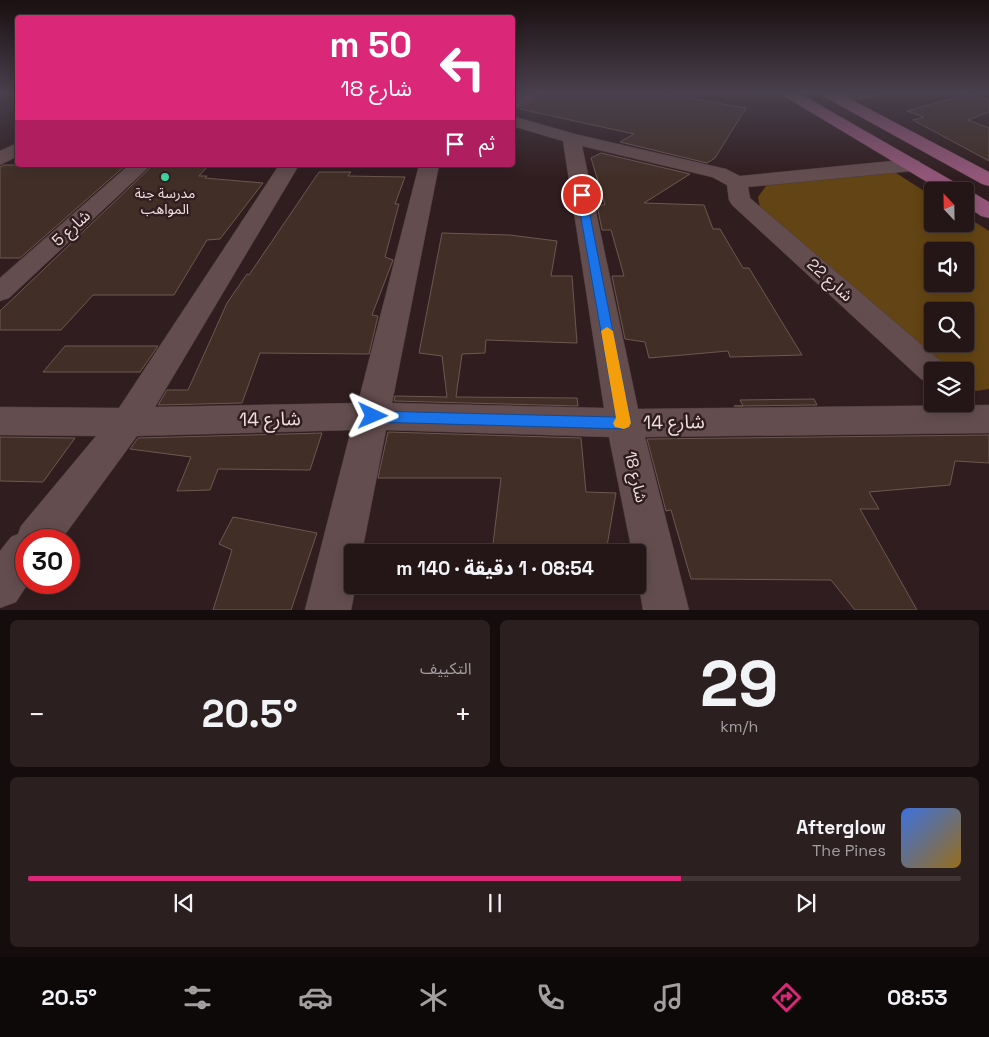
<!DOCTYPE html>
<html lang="ar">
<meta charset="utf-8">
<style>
body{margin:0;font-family:"Space Grotesk","Noto Sans Arabic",sans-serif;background:#2c1f20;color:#f1f3f6;direction:rtl;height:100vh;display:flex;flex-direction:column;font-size:19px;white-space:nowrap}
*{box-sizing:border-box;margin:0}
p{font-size:16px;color:#a39fa1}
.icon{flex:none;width:28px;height:28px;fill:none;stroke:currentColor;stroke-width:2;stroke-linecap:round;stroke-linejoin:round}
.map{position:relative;height:610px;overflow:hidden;direction:ltr}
.details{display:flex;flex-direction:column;gap:10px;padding:10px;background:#140c0d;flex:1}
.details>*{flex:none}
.hud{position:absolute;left:15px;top:15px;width:500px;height:152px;border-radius:5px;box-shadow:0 2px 12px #0003,0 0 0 1px #413536;direction:rtl;background:#db2777;color:#fff;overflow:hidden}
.needle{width:32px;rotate:338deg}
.controls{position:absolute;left:924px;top:182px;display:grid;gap:10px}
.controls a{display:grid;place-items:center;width:50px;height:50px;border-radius:5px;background:#241617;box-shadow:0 2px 12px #0003,0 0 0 1px #413536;font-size:25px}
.speed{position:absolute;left:15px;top:529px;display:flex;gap:10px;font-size:25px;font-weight:700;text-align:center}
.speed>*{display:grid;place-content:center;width:65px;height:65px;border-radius:50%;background:#241617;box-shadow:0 2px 12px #0003,0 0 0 1px #413536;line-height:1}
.speed .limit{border:8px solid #d22;background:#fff;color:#111}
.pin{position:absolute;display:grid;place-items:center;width:42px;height:42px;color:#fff;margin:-21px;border:2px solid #fff;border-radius:50%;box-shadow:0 1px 5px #0007}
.me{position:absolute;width:55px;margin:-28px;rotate:91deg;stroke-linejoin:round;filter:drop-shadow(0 0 4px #0008)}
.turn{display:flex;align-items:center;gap:18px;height:105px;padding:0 20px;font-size:22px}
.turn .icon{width:65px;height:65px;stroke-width:2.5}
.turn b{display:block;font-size:35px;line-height:42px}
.then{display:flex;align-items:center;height:48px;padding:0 20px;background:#0003;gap:10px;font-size:19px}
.big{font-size:38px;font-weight:800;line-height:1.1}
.details .widget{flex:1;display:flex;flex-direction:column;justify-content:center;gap:8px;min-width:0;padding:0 18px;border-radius:8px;background:#2c1f20}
.details .dial{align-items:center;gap:0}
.dial b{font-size:65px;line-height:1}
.song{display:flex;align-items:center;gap:15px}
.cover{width:60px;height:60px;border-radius:8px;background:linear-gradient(135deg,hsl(220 70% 55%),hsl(40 70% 35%))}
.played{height:5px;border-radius:2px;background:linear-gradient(90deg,#db2777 70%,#413536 70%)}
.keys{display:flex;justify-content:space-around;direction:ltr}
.heat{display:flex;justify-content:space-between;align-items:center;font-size:28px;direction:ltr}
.details .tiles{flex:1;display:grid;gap:10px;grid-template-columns:1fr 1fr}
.widget:last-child{grid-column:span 2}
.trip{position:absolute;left:344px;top:544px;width:302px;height:50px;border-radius:5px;background:#241617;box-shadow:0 2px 12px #0003,0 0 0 1px #413536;font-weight:800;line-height:50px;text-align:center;direction:rtl}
.menu{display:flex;height:80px;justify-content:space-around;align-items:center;background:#0e0909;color:#a39fa1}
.menu .icon{width:35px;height:35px}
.menu .selected{color:#db2777}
.menu b{font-size:22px;color:#f1f3f6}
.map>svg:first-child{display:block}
.green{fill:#634414;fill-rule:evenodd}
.building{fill:#412f27;stroke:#6c5850}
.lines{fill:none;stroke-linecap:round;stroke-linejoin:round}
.minor-casing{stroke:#4a3b3d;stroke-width:1}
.major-casing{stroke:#4a3b3d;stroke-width:1}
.minor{fill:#634d4f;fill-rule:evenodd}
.major{fill:#94577a;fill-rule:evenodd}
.route{fill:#1a73e8;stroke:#114b97}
.slow{fill:#f59e0b}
.poi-dot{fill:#3fd4a2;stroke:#301d1f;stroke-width:2}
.labels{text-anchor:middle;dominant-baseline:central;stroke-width:5;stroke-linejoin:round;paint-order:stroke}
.far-poi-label{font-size:14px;fill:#eddfe0;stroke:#301d1f}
.street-label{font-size:16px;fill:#eddfe0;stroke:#301d1f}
.near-street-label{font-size:19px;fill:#eddfe0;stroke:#301d1f}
</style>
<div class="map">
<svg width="989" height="610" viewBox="0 0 989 610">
<rect width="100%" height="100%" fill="#301d1f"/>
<!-- green -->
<path class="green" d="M 893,171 L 932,196 L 932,224 L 965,224 L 965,216 L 989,231 L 989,389 L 976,391 L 965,382 L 965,371 L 952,371 L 760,208 L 758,197 L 766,186 L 786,180 ZM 932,251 L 965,251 L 965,284 L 932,284 ZM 932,311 L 965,311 L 965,344 L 932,344 Z"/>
<!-- building -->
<g class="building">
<path d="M 542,93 L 660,93 L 746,108 L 715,158 L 707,163 L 620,142 L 634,134 L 520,109 Z"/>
<path d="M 969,94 L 989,100 L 989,112 L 968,120 L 989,128 L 989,161 L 913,120 L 924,117 L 907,111 Z"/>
<path d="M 601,153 L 690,174 L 644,203 L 704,205 L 713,229 L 720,229 L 743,268 L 749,268 L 802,355 L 730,357 L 728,351 L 649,358 L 645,342 L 625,339 L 612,276 L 624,276 L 611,230 L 602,230 L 597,205 L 605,205 L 591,158 Z"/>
<path d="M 4,165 L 126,165 L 20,258 L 0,258 L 0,167 Z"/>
<path d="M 153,165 L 209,165 L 199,176 L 207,176 L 205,178 L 263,183 L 220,239 L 207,240 L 174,295 L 93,295 L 61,330 L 0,330 L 0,311 Z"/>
<path d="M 319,172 L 351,172 L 348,176 L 405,177 L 395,204 L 399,204 L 385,257 L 393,260 L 372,315 L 378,316 L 369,354 L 260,353 L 242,403 L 158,405 L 167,390 L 188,390 L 227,303 L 247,274 L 249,275 Z"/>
<path d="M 442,233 L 510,235 L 557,241 L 551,276 L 572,276 L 577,343 L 486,340 L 485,353 L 462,354 L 456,397 L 577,398 L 578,406 L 394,401 L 395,396 L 447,397 L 442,356 L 419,353 Z"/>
<path d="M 65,346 L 158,346 L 140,372 L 43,372 Z"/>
<path d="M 814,399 L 817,405 L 734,406 L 743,406 L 740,400 Z"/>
<path d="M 388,432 L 581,438 L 586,492 L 616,493 L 606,552 L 492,552 L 501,478 L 378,478 Z"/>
<path d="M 322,433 L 310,470 L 218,469 L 210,490 L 177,491 L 191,457 L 130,449 L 138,438 Z"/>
<path d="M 989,435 L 989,463 L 955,461 L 950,485 L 869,492 L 879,509 L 860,509 L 917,610 L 855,610 L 831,580 L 691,579 L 671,510 L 666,511 L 647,439 Z"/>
<path d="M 0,437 L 75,438 L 43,482 L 0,481 Z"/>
<path d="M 233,517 L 317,533 L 291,610 L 213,610 L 232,550 L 219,544 Z"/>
</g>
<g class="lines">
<defs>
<g id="minor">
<path d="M 522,93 L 540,93 L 518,108 L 512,110 L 512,98 Z"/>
<path d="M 827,93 L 877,93 L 874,96 L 869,98 L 833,100 L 828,98 L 825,95 Z"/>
<path d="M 512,116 L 575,134 L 726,169 L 740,176 L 912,159 L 919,161 L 922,165 L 919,169 L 912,171 L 748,187 L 750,198 L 943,363 L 948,371 L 932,371 L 932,383 L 921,379 L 732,205 L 729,200 L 727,185 L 712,177 L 582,146 L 638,409 L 989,405 L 989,433 L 645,437 L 689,610 L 643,610 L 638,580 L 638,552 L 632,552 L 609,437 L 386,430 L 362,552 L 352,552 L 352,585 L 356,585 L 351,610 L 305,610 L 351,430 L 137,436 L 61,540 L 26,540 L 26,582 L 29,582 L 16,602 L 0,608 L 0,551 L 11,537 L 18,534 L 21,526 L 96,436 L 0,435 L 0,407 L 119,408 L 279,165 L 299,165 L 155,407 L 358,403 L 419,165 L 439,165 L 392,403 L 604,408 L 563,141 L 512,126 Z"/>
<path d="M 18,143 L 18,156 L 0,165 L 0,151 Z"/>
<path d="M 129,165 L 151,165 L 9,298 L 0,301 L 0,278 Z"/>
</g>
<g id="major">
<path d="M 782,93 L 799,93 L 963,187 L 966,190 L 972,192 L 989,202 L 989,218 L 981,216 L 965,205 L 965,191 L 942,191 L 784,96 Z"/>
<path d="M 820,93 L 839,93 L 989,172 L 989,186 L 982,184 L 823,96 Z"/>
</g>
</defs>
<!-- minor casing -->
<use href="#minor" class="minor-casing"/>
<!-- major casing -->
<use href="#major" class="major-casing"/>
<!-- minor -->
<use href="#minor" class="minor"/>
<!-- major -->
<use href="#major" class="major"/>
</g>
<!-- sky -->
<linearGradient id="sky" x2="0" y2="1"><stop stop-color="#1a1011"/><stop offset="0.52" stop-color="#48404d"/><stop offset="1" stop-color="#48404d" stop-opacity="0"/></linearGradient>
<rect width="989" height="178" fill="url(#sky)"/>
<!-- route -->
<path class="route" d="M 582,192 L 586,195 L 631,423 L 629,427 L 624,429 L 373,422 L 368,420 L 366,416 L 368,412 L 373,411 L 616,417 L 577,195 Z"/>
<!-- slow -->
<path class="slow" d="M 607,327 L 613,331 L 631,423 L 629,427 L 624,429 L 615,427 L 613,423 L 616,418 L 601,331 Z"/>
<!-- markers -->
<circle class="poi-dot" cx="165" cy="177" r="5"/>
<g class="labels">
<!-- far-poi labels -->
<g class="far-poi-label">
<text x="165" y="193">مدرسة جنة<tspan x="165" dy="16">المواهب</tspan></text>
</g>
<!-- street labels -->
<g class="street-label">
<text transform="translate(71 228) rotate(-42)">شارع 5</text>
<text transform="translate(830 280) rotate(42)">شارع 22</text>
<text transform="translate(636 477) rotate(77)">شارع 18</text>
</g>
<!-- near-street labels -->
<g class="near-street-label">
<text transform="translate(270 419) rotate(-1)">شارع 14</text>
<text transform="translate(674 422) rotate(-1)">شارع 14</text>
</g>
</g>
</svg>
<div class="controls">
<a><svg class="needle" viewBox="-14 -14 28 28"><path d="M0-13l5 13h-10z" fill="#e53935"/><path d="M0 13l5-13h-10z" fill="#a39fa1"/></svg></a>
<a><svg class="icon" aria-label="sound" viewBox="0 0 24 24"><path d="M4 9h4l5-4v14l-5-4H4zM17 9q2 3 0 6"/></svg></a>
<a><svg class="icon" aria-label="search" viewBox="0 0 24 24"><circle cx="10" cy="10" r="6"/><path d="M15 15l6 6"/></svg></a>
<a><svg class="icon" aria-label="layers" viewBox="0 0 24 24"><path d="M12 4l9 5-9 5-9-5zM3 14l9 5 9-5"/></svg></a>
</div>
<div class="speed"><div class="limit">30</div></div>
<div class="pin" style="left:582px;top:195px;background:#d93025"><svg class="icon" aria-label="arrive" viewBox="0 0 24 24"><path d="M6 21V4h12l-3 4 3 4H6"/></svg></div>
<svg class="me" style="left:373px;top:416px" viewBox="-20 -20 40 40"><path d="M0-17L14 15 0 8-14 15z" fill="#1a73e8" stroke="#fff" stroke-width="4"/></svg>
<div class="trip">08:54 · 1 دقيقة · 140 m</div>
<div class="hud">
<div class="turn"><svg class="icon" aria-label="left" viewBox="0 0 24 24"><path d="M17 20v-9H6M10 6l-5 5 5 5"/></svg><div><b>50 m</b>شارع 18</div></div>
<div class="then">ثم<svg class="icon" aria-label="arrive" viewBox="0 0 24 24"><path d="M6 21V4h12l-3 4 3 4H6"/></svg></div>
</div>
</div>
<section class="details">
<div class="tiles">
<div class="widget dial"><b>29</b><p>km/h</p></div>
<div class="widget"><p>التكييف</p>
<div class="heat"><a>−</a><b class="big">20.5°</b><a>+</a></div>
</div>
<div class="widget">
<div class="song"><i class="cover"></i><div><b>Afterglow</b><p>The Pines</p></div></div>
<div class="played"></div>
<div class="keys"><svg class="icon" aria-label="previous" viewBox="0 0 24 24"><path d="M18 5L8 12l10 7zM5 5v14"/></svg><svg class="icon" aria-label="pause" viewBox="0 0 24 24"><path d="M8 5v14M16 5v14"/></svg><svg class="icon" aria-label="next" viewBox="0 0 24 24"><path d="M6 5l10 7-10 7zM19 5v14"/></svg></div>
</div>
</div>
</section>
<nav class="menu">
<b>08:53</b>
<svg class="icon selected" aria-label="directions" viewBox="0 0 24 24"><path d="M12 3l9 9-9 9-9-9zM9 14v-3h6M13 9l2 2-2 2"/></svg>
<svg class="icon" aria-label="music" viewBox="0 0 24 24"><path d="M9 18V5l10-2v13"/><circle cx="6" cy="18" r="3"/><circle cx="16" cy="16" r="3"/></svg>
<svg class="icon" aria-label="phone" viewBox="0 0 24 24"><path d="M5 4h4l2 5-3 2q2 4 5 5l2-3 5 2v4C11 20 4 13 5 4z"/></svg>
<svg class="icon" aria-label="climate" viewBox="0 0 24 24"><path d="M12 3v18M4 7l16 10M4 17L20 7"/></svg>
<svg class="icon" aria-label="car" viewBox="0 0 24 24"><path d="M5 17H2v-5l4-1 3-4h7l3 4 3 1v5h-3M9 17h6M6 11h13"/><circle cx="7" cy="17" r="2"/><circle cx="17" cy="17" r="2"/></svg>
<svg class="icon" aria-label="filters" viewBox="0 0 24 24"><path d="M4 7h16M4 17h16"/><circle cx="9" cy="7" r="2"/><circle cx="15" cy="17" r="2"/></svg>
<b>20.5°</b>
</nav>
